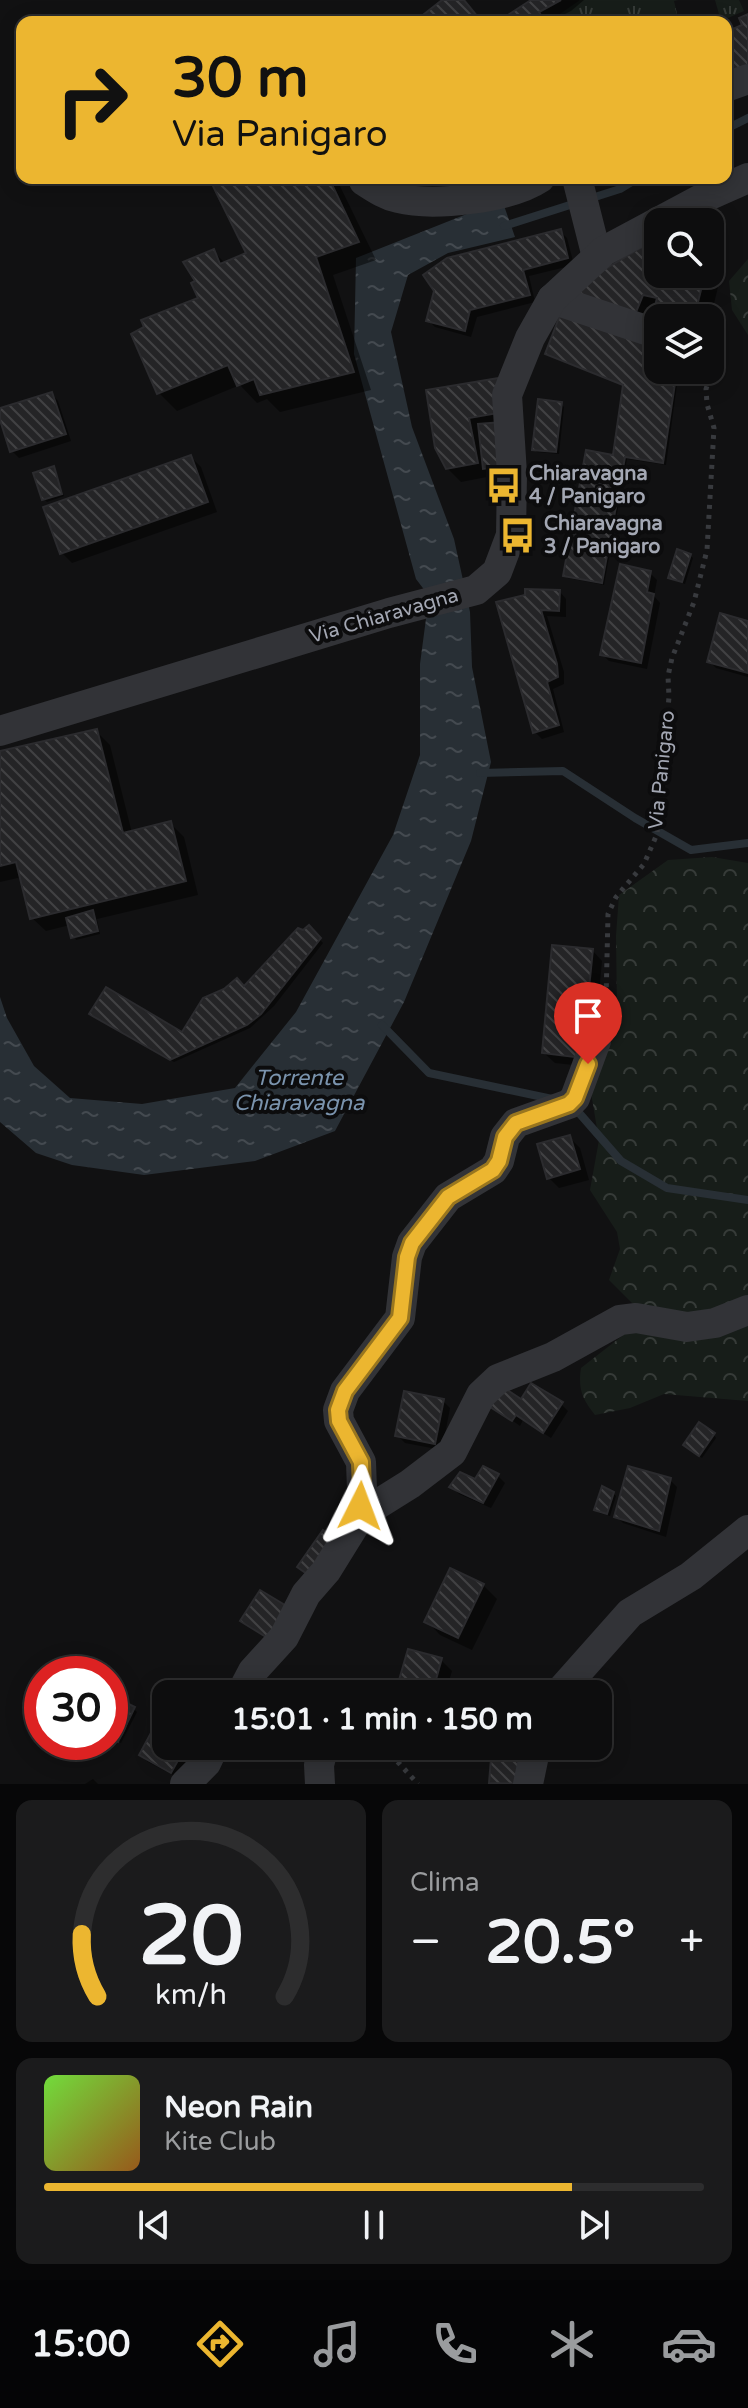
<!DOCTYPE html>
<html lang="it">
<meta charset="utf-8">
<style>
body{margin:0;font-family:"Varela Round",sans-serif;background:#1b1b1c;color:#f1f3f6;height:100vh;display:flex;flex-direction:column;font-size:30px;white-space:nowrap}
*{box-sizing:border-box;margin:0}
p{font-size:26px;color:#9a9c9e}
.icon{flex:none;width:44px;height:44px;fill:none;stroke:currentColor;stroke-width:2;stroke-linecap:round;stroke-linejoin:round}
.map{position:relative;height:1784px;overflow:hidden}
.sheet{display:flex;flex-direction:column;gap:16px;padding:16px;background:#070708;flex:1}
.sheet>*{flex:none}
.top-card{position:absolute;left:16px;top:16px;width:716px;height:168px;border-radius:16px;box-shadow:0 4px 20px #0003,0 0 0 2px #2d2d2e;background:#ecb630;color:#111;overflow:hidden}
.tools{position:absolute;left:644px;top:208px;display:grid;gap:16px}
.tools a{display:grid;place-items:center;width:80px;height:80px;border-radius:16px;background:#0d0d0e;box-shadow:0 4px 20px #0003,0 0 0 2px #2d2d2e;font-size:40px}
.speed{position:absolute;left:24px;top:1656px;display:flex;gap:16px;font-size:40px;font-weight:700;text-align:center}
.speed>*{display:grid;place-content:center;width:104px;height:104px;border-radius:50%;background:#0d0d0e;box-shadow:0 4px 20px #0003,0 0 0 2px #2d2d2e;line-height:1}
.speed .limit{border:12px solid #d22;background:#fff;color:#111}
.pin{position:absolute;display:grid;place-items:center;width:68px;height:68px;color:#fff;margin:-82px -34px;border-radius:50% 50% 50% 0;rotate:-45deg;box-shadow:0 0 8px #0007}
.pin .icon{rotate:45deg}
.me{position:absolute;width:88px;margin:-44px;rotate:3deg;stroke-linejoin:round;filter:drop-shadow(0 0 6px #0008)}
.turn{display:flex;align-items:center;gap:28px;height:168px;padding:0 24px;font-size:36px}
.turn .icon{width:104px;height:104px;stroke-width:2.5}
.turn b{display:block;font-size:56px;line-height:68px}
.big{font-size:60px;font-weight:800;line-height:1.1}
.sheet .widget{flex:1;display:flex;flex-direction:column;justify-content:center;gap:12px;min-width:0;padding:0 28px;border-radius:16px;background:#1b1b1c}
.sheet .dial{align-items:center;gap:0}
.dial svg{height:208px;overflow:visible;fill:none;stroke:#2d2d2e;stroke-width:7;stroke-linecap:round;text-anchor:middle}
.dial text{fill:#f1f3f6;stroke:none}
.song{display:flex;align-items:center;gap:24px}
.cover{width:96px;height:96px;border-radius:12px;background:linear-gradient(135deg,hsl(100 70% 55%),hsl(30 70% 35%))}
.played{height:8px;border-radius:4px;background:linear-gradient(90deg,#ecb630 80%,#2d2d2e 80%)}
.keys{display:flex;justify-content:space-around;direction:ltr}
.heat{display:flex;justify-content:space-between;align-items:center;font-size:44px;direction:ltr}
.sheet .tiles{flex:1;display:grid;gap:16px;grid-template-columns:1fr 1fr}
.widget:last-child{grid-column:span 2}
.trip{position:absolute;left:152px;top:1680px;width:460px;height:80px;border-radius:16px;background:#0d0d0e;box-shadow:0 4px 20px #0003,0 0 0 2px #2d2d2e;font-weight:800;line-height:80px;text-align:center}
.tabs{display:flex;height:128px;justify-content:space-around;align-items:center;background:#050506;color:#9a9c9e}
.tabs .icon{width:56px;height:56px}
.tabs .current{color:#ecb630}
.tabs b{font-size:36px;color:#f1f3f6}
.map>svg:first-child{display:block}
.grass{fill:url(#grass-tufts)}
.forest{fill:url(#forest-crowns)}
.water{fill:url(#water-ripples)}
.shadow{fill:#0007}
.lines{fill:none;stroke-linecap:round;stroke-linejoin:round}
.stream{stroke:#282f35;stroke-width:8}
.building{fill:url(#building-back-hatch);stroke:#2b2b2e;stroke-width:2}
.path{stroke:#383a3e;stroke-width:5;stroke-dasharray:4 6;stroke-linecap:butt}
.minor{stroke:#323337;stroke-width:30}
.route-casing{stroke:#99761f;stroke-width:20}
.route{stroke:#ecb630;stroke-width:14}
.labels{text-anchor:middle;dominant-baseline:central;stroke-width:8;stroke-linejoin:round;paint-order:stroke}
.poi-label{font-size:20px;font-weight:bold;fill:#a3a7b3;stroke:#0c0c0d;text-anchor:start}
.street-label{font-size:20px;fill:#a3a7b3;stroke:#0c0c0d}
.water-label{font-size:22px;font-style:italic;fill:#7a93ad;stroke:#0c0c0d}
</style>
<div class="map">
<svg width="748" height="1784" viewBox="0 0 748 1784">
<defs>
<pattern id="grass-tufts" width="24" height="20" patternUnits="userSpaceOnUse" patternTransform="scale(2)"><rect width="24" height="20" fill="#171d19"/><path d="M3 7l-1-3M5 7V3M7 7l1-3M15 17l-1-3M17 17v-4M19 17l1-3" fill="none" stroke="#363b38"/></pattern>
<pattern id="forest-crowns" width="20" height="18" patternUnits="userSpaceOnUse" patternTransform="scale(2)"><rect width="20" height="18" fill="#171d19"/><path d="M2 6a3 3 0 1 1 6 0M12 15a3 3 0 1 1 6 0" fill="none" stroke="#363b38"/></pattern>
<pattern id="water-ripples" width="26" height="14" patternUnits="userSpaceOnUse" patternTransform="scale(2)"><rect width="26" height="14" fill="#282f35"/><path d="M2 4q2-2 4 0t4 0M15 11q2-2 4 0t4 0" fill="none" stroke="#444a50"/></pattern>
<pattern id="building-back-hatch" width="6" height="6" patternUnits="userSpaceOnUse" patternTransform="scale(2)"><rect width="6" height="6" fill="#242426"/><path d="M-1 5l2 2M0 0l6 6M5-1l2 2" fill="none" stroke="#414143"/></pattern>
</defs>
<rect width="100%" height="100%" fill="#111112"/>
<!-- grass -->
<g class="grass">
<path d="M 580,0 L 678,0 L 674,1 L 678,18 L 666,22 L 560,22 L 557,16 Z"/>
<path d="M 715,0 L 739,0 L 744,11 L 721,21 Z"/>
</g>
<!-- forest -->
<g class="forest">
<path d="M 748,259 L 748,335 L 732,310 L 729,281 Z"/>
<path d="M 712,857 L 748,863 L 748,1401 L 664,1394 L 630,1408 L 595,1415 C 582,1399 578,1389 581,1368 L 622,1336 L 634,1305 L 609,1280 L 620,1249 L 617,1232 L 590,1190 L 599,1140 L 590,1087 L 617,1007 L 616,936 L 619,895 L 668,860 Z"/>
</g>
<!-- water -->
<path class="water" d="M 502,200 L 515,237 L 448,253 L 408,275 L 391,332 L 412,427 L 454,539 L 470,612 L 472,667 L 491,762 L 471,841 L 404,1002 L 335,1131 L 255,1161 L 144,1175 L 72,1165 L 36,1153 L 0,1122 L 0,997 L 7,1018 L 34,1066 L 70,1098 L 142,1104 L 235,1088 L 296,1012 L 393,835 L 420,755 L 420,664 L 429,596 L 416,579 L 354,354 L 356,258 Z"/>
<!-- shadow -->
<g class="shadow">
<path d="M 534,0 L 584,0 L 571,11 L 549,22 L 501,22 Z"/>
<path d="M 212,178 L 336,178 L 376,260 L 333,275 L 371,390 L 280,412 L 267,399 L 257,403 L 240,385 L 177,411 L 159,393 L 201,299 L 213,251 L 226,264 L 249,254 Z"/>
<path d="M 560,231 L 567,238 L 574,265 L 529,276 L 535,302 L 477,317 L 471,337 L 435,327 L 428,320 Z"/>
<path d="M 642,250 L 654,262 L 658,257 L 658,274 L 710,274 L 719,283 L 710,320 L 710,318 L 658,318 L 589,310 Z"/>
<path d="M 658,350 L 658,370 L 679,370 L 666,465 L 627,459 L 604,585 L 568,578 L 565,575 L 615,458 L 625,386 L 547,354 Z"/>
<path d="M 498,380 L 512,472 L 461,482 L 447,468 L 437,448 Z"/>
<path d="M 52,394 L 58,401 L 71,441 L 19,458 L 12,451 L 0,410 Z"/>
<path d="M 561,404 L 564,407 L 559,454 L 537,452 L 534,449 Z"/>
<path d="M 191,457 L 201,467 L 217,512 L 72,563 L 62,553 Z"/>
<path d="M 53,468 L 64,496 L 47,502 L 44,499 Z"/>
<path d="M 690,555 L 693,558 L 685,584 L 673,580 L 670,577 Z"/>
<path d="M 650,573 L 657,580 L 654,596 L 660,603 L 647,669 L 609,661 L 602,654 Z"/>
<path d="M 560,592 L 566,599 L 566,617 L 547,616 L 564,672 L 564,684 L 553,689 L 564,732 L 542,739 L 535,732 L 498,603 L 527,594 Z"/>
<path d="M 748,623 L 748,677 L 716,668 L 709,661 Z"/>
<path d="M 96,731 L 110,745 L 132,833 L 170,823 L 184,837 L 198,895 L 97,919 L 100,934 L 76,940 L 70,925 L 46,931 L 32,918 L 22,877 L 0,882 L 0,753 Z"/>
<path d="M 309,928 L 323,943 L 274,1006 L 250,1028 L 174,1062 L 91,1014 L 183,1035 L 245,989 Z"/>
<path d="M 592,950 L 602,961 L 592,1067 L 555,1063 L 544,1053 Z"/>
<path d="M 569,1137 L 580,1148 L 589,1180 L 559,1188 L 549,1178 Z"/>
<path d="M 443,1401 L 450,1408 L 442,1450 L 405,1443 L 398,1436 Z"/>
<path d="M 522,1401 L 561,1404 L 568,1411 L 551,1438 L 523,1420 L 520,1426 L 490,1404 Z"/>
<path d="M 714,1435 L 716,1438 L 702,1458 L 689,1448 Z"/>
<path d="M 498,1476 L 505,1483 L 491,1508 L 459,1494 L 452,1487 Z"/>
<path d="M 670,1480 L 677,1487 L 666,1537 L 623,1523 L 616,1516 Z"/>
<path d="M 613,1493 L 616,1496 L 610,1516 L 599,1513 L 596,1510 Z"/>
<path d="M 483,1585 L 497,1599 L 472,1650 L 440,1635 L 427,1621 Z"/>
<path d="M 441,1660 L 452,1671 L 445,1694 L 397,1694 Z"/>
<path d="M 134,1709 L 137,1712 L 121,1743 L 110,1738 L 110,1714 Z"/>
<path d="M 166,1710 L 166,1746 L 216,1746 L 208,1761 L 193,1753 L 179,1778 L 148,1762 L 141,1755 Z"/>
<path d="M 479,1746 L 538,1746 L 535,1784 L 494,1784 L 492,1782 L 494,1750 Z"/>
<path d="M 93,1779 L 98,1784 L 85,1784 Z"/>
</g>
<g class="lines">
<!-- stream -->
<g class="stream">
<path d="M 726,129 L 748,118"/>
<path d="M 504,226 L 620,189 L 638,178"/>
<path d="M 480,773 L 563,771 L 635,818 L 691,850 L 748,843"/>
<path d="M 382,1025 L 429,1073 L 557,1100"/>
<path d="M 572,1109 L 580,1114 L 621,1161 L 667,1188 L 748,1200"/>
</g>
</g>
<!-- building -->
<g class="building">
<path d="M 442,0 L 464,0 L 482,22 L 414,22 Z"/>
<path d="M 531,0 L 561,0 L 539,12 L 545,22 L 497,22 Z"/>
<path d="M 748,14 L 748,73 L 726,80 L 726,32 L 742,25 L 739,18 Z"/>
<path d="M 209,178 L 329,178 L 359,242 L 316,257 L 354,372 L 260,395 L 254,379 L 237,386 L 228,365 L 157,394 L 131,334 L 144,327 L 141,320 L 198,298 L 191,283 L 195,281 L 183,262 L 214,249 L 220,264 L 246,253 Z"/>
<path d="M 561,229 L 568,258 L 523,270 L 530,295 L 470,310 L 465,331 L 426,321 L 434,291 L 423,275 L 447,258 Z"/>
<path d="M 642,247 L 651,263 L 654,254 L 658,255 L 658,274 L 705,274 L 694,318 L 658,318 L 658,328 L 650,326 L 657,298 L 643,295 L 632,322 L 573,297 L 602,271 Z"/>
<path d="M 562,310 L 658,348 L 658,370 L 677,370 L 663,463 L 625,457 L 602,583 L 563,576 L 586,450 L 613,455 L 623,385 L 545,354 Z"/>
<path d="M 499,378 L 504,412 L 469,418 L 478,463 L 446,469 L 435,448 L 426,390 Z"/>
<path d="M 52,392 L 66,434 L 10,452 L 0,420 L 0,408 Z"/>
<path d="M 538,399 L 562,402 L 556,452 L 532,450 Z"/>
<path d="M 502,422 L 506,466 L 483,469 L 478,424 Z"/>
<path d="M 191,455 L 208,502 L 60,554 L 43,507 Z"/>
<path d="M 54,466 L 62,494 L 42,500 L 33,473 Z"/>
<path d="M 677,549 L 691,554 L 682,582 L 668,578 Z"/>
<path d="M 620,564 L 651,571 L 647,592 L 654,594 L 641,663 L 600,655 Z"/>
<path d="M 525,589 L 560,590 L 559,611 L 541,610 L 557,664 L 558,677 L 547,682 L 559,725 L 533,733 L 496,602 L 525,595 Z"/>
<path d="M 720,613 L 748,621 L 748,673 L 707,662 Z"/>
<path d="M 97,729 L 123,833 L 171,821 L 186,881 L 30,919 L 16,862 L 0,866 L 0,751 Z"/>
<path d="M 93,910 L 98,931 L 71,938 L 66,918 Z"/>
<path d="M 309,925 L 321,938 L 261,1014 L 247,1025 L 170,1060 L 89,1014 L 106,987 L 182,1032 L 203,998 L 224,989 L 237,978 L 244,986 L 298,928 L 303,930 Z"/>
<path d="M 552,945 L 593,949 L 582,1058 L 542,1053 Z"/>
<path d="M 570,1135 L 580,1169 L 547,1179 L 537,1144 Z"/>
<path d="M 531,1383 L 563,1402 L 543,1433 L 516,1415 L 512,1421 L 487,1405 L 500,1385 L 521,1399 Z"/>
<path d="M 404,1391 L 444,1399 L 435,1444 L 395,1436 Z"/>
<path d="M 699,1422 L 715,1433 L 699,1456 L 683,1445 Z"/>
<path d="M 483,1466 L 499,1474 L 483,1503 L 449,1487 L 460,1472 L 475,1479 Z"/>
<path d="M 628,1466 L 671,1478 L 659,1531 L 614,1517 Z"/>
<path d="M 602,1486 L 614,1492 L 607,1514 L 594,1510 Z"/>
<path d="M 323,1530 L 339,1541 L 313,1578 L 297,1567 Z"/>
<path d="M 450,1568 L 484,1584 L 458,1638 L 424,1622 Z"/>
<path d="M 260,1590 L 290,1608 L 271,1640 L 240,1621 Z"/>
<path d="M 408,1649 L 442,1658 L 432,1694 L 395,1694 Z"/>
<path d="M 116,1698 L 135,1707 L 118,1742 L 110,1738 L 110,1710 Z"/>
<path d="M 166,1705 L 166,1746 L 206,1746 L 201,1756 L 185,1748 L 171,1773 L 139,1755 Z"/>
<path d="M 492,1746 L 528,1746 L 524,1784 L 489,1783 Z"/>
</g>
<g class="lines">
<!-- path -->
<g class="path">
<path d="M 603,1017 L 606,1001 L 608,914 L 616,897 L 644,864 L 657,834 L 669,697 L 668,676 L 672,658 L 694,602 L 707,550 L 714,428 L 707,404 L 706,389 L 713,367 L 710,358"/>
<path d="M 374,1746 L 384,1747 L 418,1784"/>
</g>
<!-- minor -->
<g class="minor">
<path d="M 726,87 L 748,79"/>
<path d="M 577,178 L 597,257"/>
<path d="M 364,181 C 375,188 385,195 398,198 C 434,207 510,198 540,178"/>
<path d="M 552,299 L 658,334"/>
<path d="M 0,731 L 389,613 L 476,590 L 497,572 L 511,535 L 512,474 L 507,395 L 530,338 L 552,299 L 604,251 L 703,198 L 748,178"/>
<path d="M 357,1521 L 370,1509 L 410,1484 L 452,1452 L 481,1395 L 498,1379 L 553,1357 L 620,1320 L 636,1318 L 687,1327 L 715,1323 L 748,1310"/>
<path d="M 241,1694 L 253,1671 L 284,1637 L 306,1594 L 326,1571 L 357,1521 L 362,1490 L 361,1462 L 339,1421 L 338,1410 L 345,1391 L 400,1318 L 407,1257 L 412,1243 L 448,1197 L 493,1170 L 499,1161 L 505,1137 L 516,1123 L 569,1104 L 575,1098 L 596,1041"/>
<path d="M 558,1694 L 630,1613 L 691,1576 L 748,1530"/>
<path d="M 185,1784 L 206,1763 L 214,1746"/>
<path d="M 320,1784 L 319,1765 L 324,1746"/>
<path d="M 528,1784 L 536,1746"/>
</g>
</g>
<g class="lines">
<defs>
<path id="route" d="M 360,1506 L 362,1490 L 361,1462 L 339,1421 L 338,1410 L 345,1391 L 400,1318 L 407,1257 L 412,1243 L 448,1197 L 493,1170 L 499,1161 L 505,1137 L 516,1123 L 569,1104 L 575,1098 L 588,1064"/>
</defs>
<!-- route casing -->
<use href="#route" class="route-casing"/>
<!-- route -->
<use href="#route" class="route"/>
</g>
<!-- icons -->
<defs>
<symbol id="bus-bare" viewBox="-9 -9 18 18"><path d="M-5-6H5V4H4V6H2V4H-2V6H-4V4H-5ZM-3.5-4V0h7V-4ZM-3.5 1.2v1.5H-2V1.2ZM2 1.2v1.5H3.5V1.2Z" fill="#ecb630" stroke="#0c0c0d" stroke-width="2.5" paint-order="stroke"/></symbol>
</defs>
<g fill-rule="evenodd">
<use href="#bus-bare" x="478" y="460" width="51" height="51"/>
<use href="#bus-bare" x="492" y="510" width="51" height="51"/>
</g>
<g class="labels">
<!-- poi labels -->
<g class="poi-label">
<text x="529" y="474">Chiaravagna<tspan x="529" dy="23">4 / Panigaro</tspan></text>
<text x="544" y="524">Chiaravagna<tspan x="544" dy="23">3 / Panigaro</tspan></text>
</g>
<!-- street labels -->
<g class="street-label">
<text transform="translate(384 616) rotate(-16)">Via Chiaravagna</text>
<text transform="translate(662 770) rotate(-84)">Via Panigaro</text>
</g>
<!-- water labels -->
<g class="water-label">
<text x="299" y="1078">Torrente<tspan x="299" dy="25">Chiaravagna</tspan></text>
</g>
</g>
</svg>
<div class="tools">
<a><svg class="icon" aria-label="search" viewBox="0 0 24 24"><circle cx="10" cy="10" r="6"/><path d="M15 15l6 6"/></svg></a>
<a><svg class="icon" aria-label="layers" viewBox="0 0 24 24"><path d="M12 4l9 5-9 5-9-5zM3 14l9 5 9-5"/></svg></a>
</div>
<div class="speed"><div class="limit">30</div></div>
<div class="pin" style="left:588px;top:1064px;background:#d93025"><svg class="icon" aria-label="arrive" viewBox="0 0 24 24"><path d="M6 21V4h12l-3 4 3 4H6"/></svg></div>
<svg class="me" style="left:360px;top:1506px" viewBox="-20 -20 40 40"><path d="M0-17L14 15 0 8-14 15z" fill="#ecb630" stroke="#fff" stroke-width="4"/></svg>
<div class="trip">15:01 · 1 min · 150 m</div>
<div class="top-card">
<div class="turn"><svg class="icon" aria-label="right" viewBox="0 0 24 24"><path d="M7 20v-9h11M14 6l5 5-5 5"/></svg><div><b>30 m</b>Via Panigaro</div></div>
</div>
</div>
<section class="sheet">
<div class="tiles">
<div class="widget dial"><svg viewBox="0 0 100 80">
<path d="M14 69A42 42 0 1 1 86 69"/>
<path d="M14 69A42 42 0 0 1 8 45" stroke="#ecb630"/>
<text x="50" y="56" font-size="32" font-weight="700">20</text>
<text x="50" y="72" font-size="11">km/h</text>
</svg></div>
<div class="widget"><p>Clima</p>
<div class="heat"><a>−</a><b class="big">20.5°</b><a>+</a></div>
</div>
<div class="widget">
<div class="song"><i class="cover"></i><div><b>Neon Rain</b><p>Kite Club</p></div></div>
<div class="played"></div>
<div class="keys"><svg class="icon" aria-label="previous" viewBox="0 0 24 24"><path d="M18 5L8 12l10 7zM5 5v14"/></svg><svg class="icon" aria-label="pause" viewBox="0 0 24 24"><path d="M8 5v14M16 5v14"/></svg><svg class="icon" aria-label="next" viewBox="0 0 24 24"><path d="M6 5l10 7-10 7zM19 5v14"/></svg></div>
</div>
</div>
</section>
<nav class="tabs">
<b>15:00</b>
<svg class="icon current" aria-label="directions" viewBox="0 0 24 24"><path d="M12 3l9 9-9 9-9-9zM9 14v-3h6M13 9l2 2-2 2"/></svg>
<svg class="icon" aria-label="music" viewBox="0 0 24 24"><path d="M9 18V5l10-2v13"/><circle cx="6" cy="18" r="3"/><circle cx="16" cy="16" r="3"/></svg>
<svg class="icon" aria-label="phone" viewBox="0 0 24 24"><path d="M5 4h4l2 5-3 2q2 4 5 5l2-3 5 2v4C11 20 4 13 5 4z"/></svg>
<svg class="icon" aria-label="climate" viewBox="0 0 24 24"><path d="M12 3v18M4 7l16 10M4 17L20 7"/></svg>
<svg class="icon" aria-label="car" viewBox="0 0 24 24"><path d="M5 17H2v-5l4-1 3-4h7l3 4 3 1v5h-3M9 17h6M6 11h13"/><circle cx="7" cy="17" r="2"/><circle cx="17" cy="17" r="2"/></svg>
</nav>
